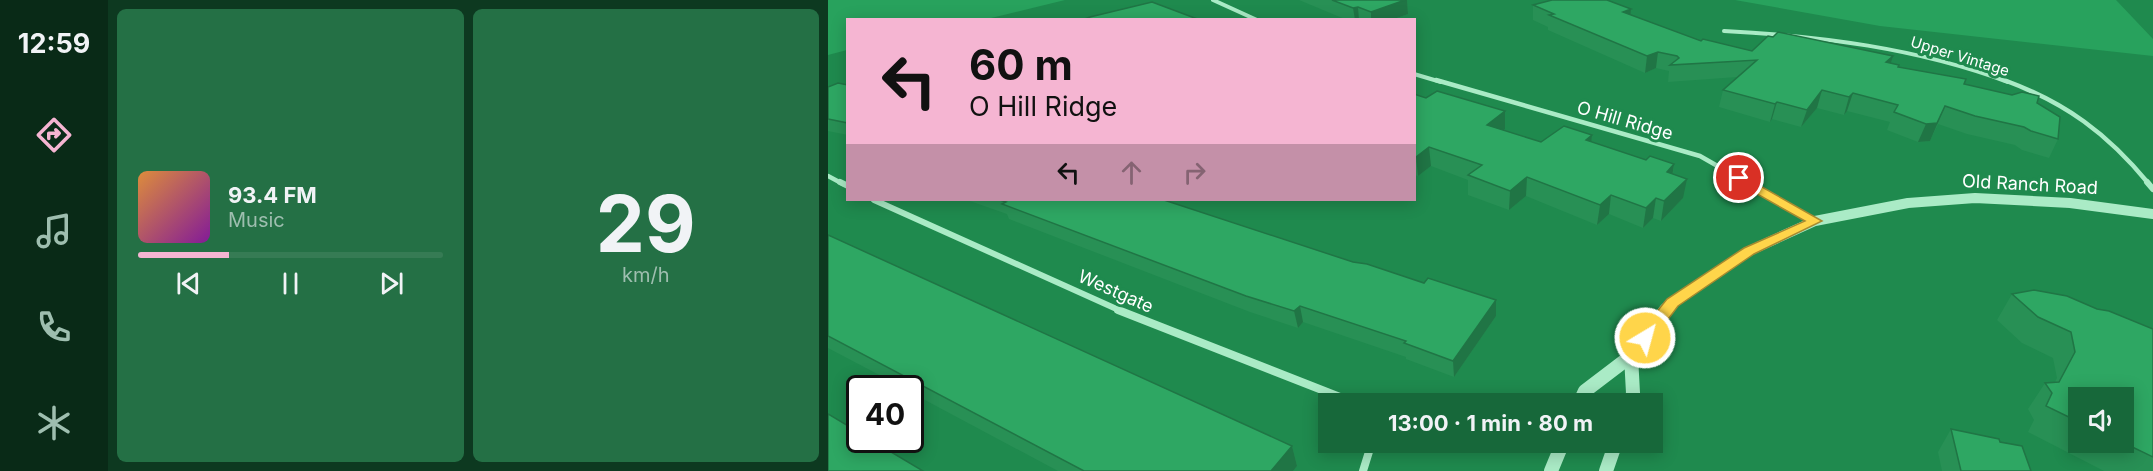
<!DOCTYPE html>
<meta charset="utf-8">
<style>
body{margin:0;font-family:Inter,sans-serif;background:#247045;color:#f1f3f6;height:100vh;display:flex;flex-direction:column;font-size:22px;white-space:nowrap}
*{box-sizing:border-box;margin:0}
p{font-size:20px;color:#9ebeaf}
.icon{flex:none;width:33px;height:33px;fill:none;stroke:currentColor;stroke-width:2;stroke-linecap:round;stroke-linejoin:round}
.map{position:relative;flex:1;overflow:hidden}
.side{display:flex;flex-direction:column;gap:9px;padding:9px;background:#0d3920;width:720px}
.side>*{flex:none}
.top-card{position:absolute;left:18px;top:18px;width:570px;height:183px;border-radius:0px;box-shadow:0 3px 15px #0003;background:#f5b5d2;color:#111;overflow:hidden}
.tools{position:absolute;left:1240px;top:387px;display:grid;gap:12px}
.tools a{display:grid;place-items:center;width:66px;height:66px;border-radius:0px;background:#17683a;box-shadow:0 3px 15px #0003;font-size:30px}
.speed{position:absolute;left:18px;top:375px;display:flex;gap:12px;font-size:30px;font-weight:700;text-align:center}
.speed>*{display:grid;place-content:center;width:78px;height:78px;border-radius:50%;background:#17683a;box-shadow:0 3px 15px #0003;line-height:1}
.speed .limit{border:3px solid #111;border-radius:9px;background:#fff;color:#111}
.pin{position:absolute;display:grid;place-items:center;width:51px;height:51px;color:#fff;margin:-26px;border:3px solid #fff;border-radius:50%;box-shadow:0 2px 6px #0007}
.me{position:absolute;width:66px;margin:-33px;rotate:37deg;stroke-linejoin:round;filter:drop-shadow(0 0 4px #0008)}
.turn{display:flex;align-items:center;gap:21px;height:126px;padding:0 24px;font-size:27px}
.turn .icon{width:78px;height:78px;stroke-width:2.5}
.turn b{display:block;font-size:42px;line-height:51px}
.lanes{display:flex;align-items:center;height:57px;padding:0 24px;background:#0003;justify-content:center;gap:30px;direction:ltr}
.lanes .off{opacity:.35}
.side .tile{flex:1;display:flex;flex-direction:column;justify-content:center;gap:9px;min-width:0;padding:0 21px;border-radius:9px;background:#247045}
.side .dial{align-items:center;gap:0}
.dial b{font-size:78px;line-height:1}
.song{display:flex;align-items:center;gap:18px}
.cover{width:72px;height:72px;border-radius:9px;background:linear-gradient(135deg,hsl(30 70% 55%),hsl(290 70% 35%))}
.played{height:6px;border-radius:3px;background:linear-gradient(90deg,#f5b5d2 30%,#367b54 30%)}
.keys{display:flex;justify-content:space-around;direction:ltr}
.side .tiles{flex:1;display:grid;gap:9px;grid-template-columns:repeat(2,1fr)}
.trip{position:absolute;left:490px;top:393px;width:345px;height:60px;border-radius:0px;background:#17683a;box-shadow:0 3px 15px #0003;font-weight:700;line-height:60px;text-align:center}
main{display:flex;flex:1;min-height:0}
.tab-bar{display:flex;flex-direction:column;width:108px;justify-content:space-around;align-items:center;background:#092a17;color:#9ebeaf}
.tab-bar .icon{width:42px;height:42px}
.tab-bar .on{color:#f5b5d2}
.tab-bar b{font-size:27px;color:#f1f3f6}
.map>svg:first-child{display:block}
.green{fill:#28a25d}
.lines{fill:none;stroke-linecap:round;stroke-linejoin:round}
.minor-far3{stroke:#aaebc6;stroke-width:4}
.minor-far2{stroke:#aaebc6;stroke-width:4.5}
.minor-far1{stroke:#aaebc6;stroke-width:6}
.minor{stroke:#aaebc6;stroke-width:8}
.tertiary-far1{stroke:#aaebc6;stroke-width:10}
.tertiary{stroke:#aaebc6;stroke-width:14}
.wall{fill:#289055;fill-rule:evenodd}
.shaded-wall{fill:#207545}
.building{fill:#2ea763;stroke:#207545;stroke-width:1.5}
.route{fill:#ffd54a;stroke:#a68a30;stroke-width:1.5}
.labels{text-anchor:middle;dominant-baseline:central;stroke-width:6;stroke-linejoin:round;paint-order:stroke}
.far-street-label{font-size:15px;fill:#fff;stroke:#1f8a4e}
.street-label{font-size:18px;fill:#fff;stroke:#1f8a4e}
</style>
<main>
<nav class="tab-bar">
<b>12:59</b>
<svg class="icon on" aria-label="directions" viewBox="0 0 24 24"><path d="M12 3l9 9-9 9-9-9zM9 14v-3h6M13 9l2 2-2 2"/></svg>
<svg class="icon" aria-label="music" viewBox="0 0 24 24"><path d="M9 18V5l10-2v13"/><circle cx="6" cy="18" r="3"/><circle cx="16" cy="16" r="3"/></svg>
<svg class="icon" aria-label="phone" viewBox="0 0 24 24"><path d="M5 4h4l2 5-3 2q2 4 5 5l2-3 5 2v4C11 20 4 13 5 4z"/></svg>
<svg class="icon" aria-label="climate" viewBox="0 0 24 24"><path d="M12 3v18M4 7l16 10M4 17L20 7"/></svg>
</nav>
<section class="side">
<div class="tiles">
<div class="tile">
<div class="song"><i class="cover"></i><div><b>93.4 FM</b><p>Music</p></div></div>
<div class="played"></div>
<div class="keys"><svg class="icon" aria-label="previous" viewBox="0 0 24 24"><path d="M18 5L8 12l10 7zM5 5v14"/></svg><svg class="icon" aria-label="pause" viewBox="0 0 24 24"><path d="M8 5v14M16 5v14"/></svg><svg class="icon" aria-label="next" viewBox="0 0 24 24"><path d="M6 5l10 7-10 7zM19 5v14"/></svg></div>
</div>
<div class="tile dial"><b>29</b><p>km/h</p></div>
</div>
</section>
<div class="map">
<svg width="1325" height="471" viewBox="0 0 1325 471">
<rect width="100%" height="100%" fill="#1f8a4e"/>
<!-- green -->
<g class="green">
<path d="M 0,0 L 237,0 L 159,19 L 20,20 L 19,50 L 0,55 Z"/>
<path d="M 907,0 L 1288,0 L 1325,39 L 1325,56 L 1052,26 Z"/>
</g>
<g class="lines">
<!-- minor-far3 -->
<g class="minor-far3">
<path d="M 385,0 L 429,20"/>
<path d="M 896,31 C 993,36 1088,48 1180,82"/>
<path d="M 586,74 L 613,82"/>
</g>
<!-- minor-far2 -->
<g class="minor-far2">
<path d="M 608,80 L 872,156 L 921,184"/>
<path d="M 1176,80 C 1238,103 1279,133 1321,184"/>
<path d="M 0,176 L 15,184"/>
</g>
<!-- minor-far1 -->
<g class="minor-far1">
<path d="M 12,182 L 20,186"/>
<path d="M 918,182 L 987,221"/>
<path d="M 1319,182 L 1325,189"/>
<path d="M 46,200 L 293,311"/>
</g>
<!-- minor -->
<g class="minor">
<path d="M 290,310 L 517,399 L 520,404"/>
<path d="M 535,471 L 544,442"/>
</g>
<!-- tertiary-far1 -->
<path class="tertiary-far1" d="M 837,311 L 844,302 L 921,251 L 987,221 L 1080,203 L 1147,198 L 1242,203 L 1325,214"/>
<!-- tertiary -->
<g class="tertiary">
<path d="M 751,404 L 757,391 L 803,356 L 838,310"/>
<path d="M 802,404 L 805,393 L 803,356"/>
<path d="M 723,471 L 735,442"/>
<path d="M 778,471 L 788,442"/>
</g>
</g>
<!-- wall -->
<g class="wall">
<path d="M 471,0 L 579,0 L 580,14 L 563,20 L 519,20 Z"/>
<path d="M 705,5 L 803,9 L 803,15 L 873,41 L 924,51 L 1063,63 L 1070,67 L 1209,103 L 1230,139 L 1221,158 L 1194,150 L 1187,145 L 1139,134 L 1110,124 L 1102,141 L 1090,142 L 1059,130 L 1062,122 L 1019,111 L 1016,115 L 989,108 L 973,127 L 944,119 L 942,122 L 891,107 L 895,90 L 909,77 L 840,82 L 841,71 L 828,68 L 817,73 L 720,30 L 720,27 L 705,20 Z"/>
<path d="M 20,85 L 20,135 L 0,131 L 0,87 Z"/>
<path d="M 586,94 L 598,98 L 677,111 L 677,129 L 676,130 L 713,142 L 764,135 L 763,141 L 818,160 L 846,164 L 845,174 L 855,198 L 833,221 L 825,218 L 815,228 L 781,214 L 769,225 L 698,196 L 681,210 L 640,195 L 640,180 L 603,166 L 590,176 L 586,175 Z"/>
<path d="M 139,200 L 336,200 L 668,316 L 626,377 L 578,359 L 578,357 L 475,322 L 470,328 L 422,312 L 181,219 L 179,214 Z"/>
<path d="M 0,235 L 464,446 L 469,466 L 465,471 L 230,471 L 82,392 L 82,388 L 76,388 L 0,348 Z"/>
<path d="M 1184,294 L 1269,309 L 1325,329 L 1325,471 L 1276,471 L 1200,432 L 1206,420 L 1200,409 L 1217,383 L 1227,382 L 1229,378 L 1225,358 L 1194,343 L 1169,320 ZM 1251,398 L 1296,442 L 1251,442 Z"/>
<path d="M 1123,429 L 1172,442 L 1203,471 L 1114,471 L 1110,452 Z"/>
</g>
<!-- shaded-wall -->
<g class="shaded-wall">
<path d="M 577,0 L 579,0 L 580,14 L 563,20 L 543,20 L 543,12 Z"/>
<path d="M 530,7 L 531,20 L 527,20 L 525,8 Z"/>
<path d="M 803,9 L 802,24 L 795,12 Z"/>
<path d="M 830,52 L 828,68 L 817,73 L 819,56 Z"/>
<path d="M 1065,56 L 1060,72 L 1058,62 Z"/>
<path d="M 994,90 L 989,108 L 973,127 L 979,110 Z"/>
<path d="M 1025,93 L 1019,111 L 1016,115 L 1021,97 Z"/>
<path d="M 949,102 L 944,119 L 942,122 L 947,104 Z"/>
<path d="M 1117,106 L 1102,141 L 1090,142 L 1098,124 Z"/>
<path d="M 677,111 L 677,129 L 659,143 L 659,125 Z"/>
<path d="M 764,135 L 762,154 L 758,140 Z"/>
<path d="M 601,147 L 603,166 L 590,176 L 588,157 Z"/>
<path d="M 846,164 L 843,184 L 839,172 Z"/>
<path d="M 699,177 L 698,196 L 681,210 L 682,191 Z"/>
<path d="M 859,179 L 855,198 L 833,221 L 836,201 Z"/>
<path d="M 783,195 L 781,214 L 769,225 L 772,205 Z"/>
<path d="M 828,198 L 825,218 L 815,228 L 818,208 Z"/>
<path d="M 668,300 L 668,316 L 626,377 L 625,361 Z"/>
<path d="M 472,306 L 475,322 L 470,328 L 466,311 Z"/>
<path d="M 464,446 L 469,466 L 465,471 L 443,471 Z"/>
</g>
<!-- building -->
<g class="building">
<path d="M 504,0 L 577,0 L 543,12 L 530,7 L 525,8 Z"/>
<path d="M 724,0 L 779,0 L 803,9 L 795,12 L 873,41 L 875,39 L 924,51 L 940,36 L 945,37 L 950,32 L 1065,56 L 1058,62 L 1071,65 L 1070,67 L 1138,79 L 1136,84 L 1184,95 L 1194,92 L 1211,96 L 1209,103 L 1232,117 L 1230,139 L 1203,131 L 1196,127 L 1147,116 L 1117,106 L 1109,123 L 1098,124 L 1066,112 L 1070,105 L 1025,93 L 1021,97 L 994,90 L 979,110 L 949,102 L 947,104 L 895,90 L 929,60 L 842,65 L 851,58 L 849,56 L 830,52 L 819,56 L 721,15 L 726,14 L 705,5 Z"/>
<path d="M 324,2 L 372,20 L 254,20 L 262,17 Z"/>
<path d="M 10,83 L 20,85 L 20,123 L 0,119 L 0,87 Z"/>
<path d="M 609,91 L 677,111 L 659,125 L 713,142 L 736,126 L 764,135 L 758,140 L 818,160 L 822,156 L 846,164 L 839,172 L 859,179 L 836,201 L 828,198 L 818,208 L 783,195 L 772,205 L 699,177 L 682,191 L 640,175 L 654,165 L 601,147 L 588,157 L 586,156 L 586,94 L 598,98 Z"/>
<path d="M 172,200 L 336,200 L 525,262 L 539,264 L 596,283 L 600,278 L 668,300 L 625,361 L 576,343 L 578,341 L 472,306 L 466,311 L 418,296 L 174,204 L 178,202 Z"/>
<path d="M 0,235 L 464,446 L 443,471 L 256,471 L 0,336 Z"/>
<path d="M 1206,290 L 1239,296 L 1269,309 L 1281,311 L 1325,329 L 1325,457 L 1294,442 L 1296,442 L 1296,398 L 1251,398 L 1251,422 L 1218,406 L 1224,393 L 1217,383 L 1231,382 L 1247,352 L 1243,332 L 1210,317 L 1184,294 Z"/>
<path d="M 0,414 L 32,433 L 32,440 L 43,440 L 95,471 L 0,471 Z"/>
<path d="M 1123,429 L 1171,439 L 1172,442 L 1194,446 L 1203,471 L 1133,471 Z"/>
</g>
<!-- route -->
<path class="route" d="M 911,174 L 994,221 L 926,254 L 850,306 L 823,342 L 811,342 L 809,338 L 811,334 L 839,299 L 916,248 L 977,221 L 906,181 L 905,178 Z"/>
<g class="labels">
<!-- far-street labels -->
<g class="far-street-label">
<text transform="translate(1132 56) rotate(17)">Upper Vintage</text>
</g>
<!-- street labels -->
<g class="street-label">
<text transform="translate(797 120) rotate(16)">O Hill Ridge</text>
<text transform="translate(1202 184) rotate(3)">Old Ranch Road</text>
<text transform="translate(288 291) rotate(24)">Westgate</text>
</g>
</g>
</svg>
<div class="tools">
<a><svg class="icon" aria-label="sound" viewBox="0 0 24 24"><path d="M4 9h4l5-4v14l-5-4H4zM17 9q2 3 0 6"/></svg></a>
</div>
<div class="speed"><div class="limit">40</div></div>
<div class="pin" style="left:911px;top:178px;background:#d93025"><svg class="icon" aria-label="arrive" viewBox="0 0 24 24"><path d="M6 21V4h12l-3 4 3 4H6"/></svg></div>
<svg class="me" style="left:817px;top:338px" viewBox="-20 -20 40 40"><circle r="17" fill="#ffd54a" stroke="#fff" stroke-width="3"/><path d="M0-11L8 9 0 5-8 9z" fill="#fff"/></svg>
<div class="trip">13:00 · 1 min · 80 m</div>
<div class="top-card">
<div class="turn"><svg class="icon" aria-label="left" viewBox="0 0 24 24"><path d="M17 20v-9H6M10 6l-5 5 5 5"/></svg><div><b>60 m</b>O Hill Ridge</div></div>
<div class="lanes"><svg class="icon" aria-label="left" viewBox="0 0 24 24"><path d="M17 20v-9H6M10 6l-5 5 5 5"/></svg><svg class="icon off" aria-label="ahead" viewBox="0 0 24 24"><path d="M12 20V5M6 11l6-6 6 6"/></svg><svg class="icon off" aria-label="right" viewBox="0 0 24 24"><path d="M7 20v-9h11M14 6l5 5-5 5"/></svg></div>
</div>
</div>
</main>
